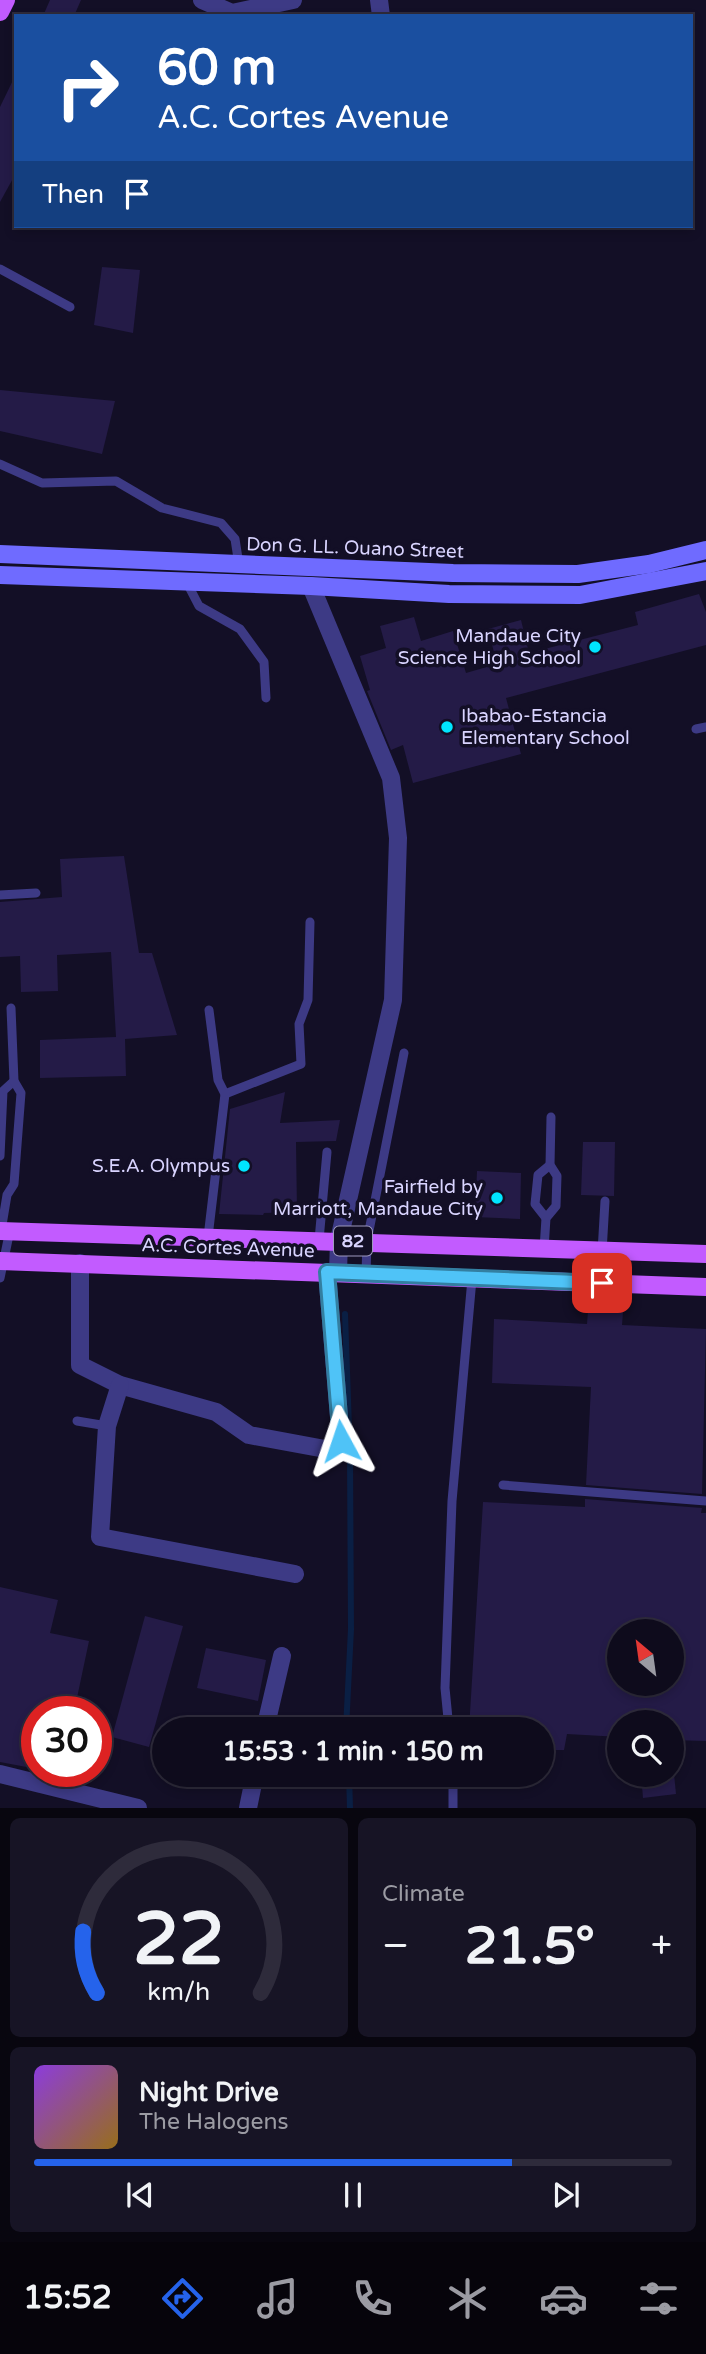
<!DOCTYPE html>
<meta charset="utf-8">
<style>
body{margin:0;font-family:"Varela Round",sans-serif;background:#171425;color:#f1f3f6;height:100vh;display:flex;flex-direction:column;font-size:26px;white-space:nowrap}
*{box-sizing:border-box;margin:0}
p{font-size:23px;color:#9b9ba3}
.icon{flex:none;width:38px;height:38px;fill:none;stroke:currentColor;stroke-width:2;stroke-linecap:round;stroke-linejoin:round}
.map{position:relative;height:1808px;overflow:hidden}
.sheet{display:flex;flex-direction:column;gap:10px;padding:10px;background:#08060f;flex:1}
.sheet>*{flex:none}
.banner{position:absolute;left:14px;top:14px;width:679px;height:214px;border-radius:0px;box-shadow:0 4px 10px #0003,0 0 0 2px #2e2b3b;background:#1a4fa0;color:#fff;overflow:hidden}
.needle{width:46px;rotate:331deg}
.buttons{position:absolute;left:607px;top:1619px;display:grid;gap:14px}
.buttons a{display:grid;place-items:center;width:77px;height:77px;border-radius:50%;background:#0e0b1c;box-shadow:0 4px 10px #0003,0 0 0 2px #2e2b3b;font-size:35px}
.speed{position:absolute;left:21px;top:1696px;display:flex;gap:14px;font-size:35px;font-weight:700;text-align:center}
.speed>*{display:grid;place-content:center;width:91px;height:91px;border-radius:50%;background:#0e0b1c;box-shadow:0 4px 10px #0003,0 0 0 2px #2e2b3b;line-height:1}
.speed .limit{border:10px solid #d22;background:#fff;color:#111}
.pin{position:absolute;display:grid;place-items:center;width:60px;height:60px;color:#fff;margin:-30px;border-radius:14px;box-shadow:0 4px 10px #0006}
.me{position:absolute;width:77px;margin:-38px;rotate:355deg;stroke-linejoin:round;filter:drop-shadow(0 0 5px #0008)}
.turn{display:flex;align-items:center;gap:24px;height:147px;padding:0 28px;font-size:32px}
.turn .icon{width:91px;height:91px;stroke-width:2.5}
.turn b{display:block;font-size:49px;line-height:60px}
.then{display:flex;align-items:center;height:66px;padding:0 28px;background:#0003;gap:14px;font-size:26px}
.big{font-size:52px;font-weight:800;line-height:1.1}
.sheet .widget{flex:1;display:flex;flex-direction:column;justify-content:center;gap:10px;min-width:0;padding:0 24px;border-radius:10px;background:#171425}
.sheet .dial{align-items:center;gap:0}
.dial svg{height:182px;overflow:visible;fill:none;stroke:#2e2b3b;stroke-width:7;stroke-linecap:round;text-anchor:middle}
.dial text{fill:#f1f3f6;stroke:none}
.song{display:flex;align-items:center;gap:21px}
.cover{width:84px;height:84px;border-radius:10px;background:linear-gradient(135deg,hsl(270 70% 55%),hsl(40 70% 35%))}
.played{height:7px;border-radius:4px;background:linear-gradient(90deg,#2563eb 75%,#2e2b3b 75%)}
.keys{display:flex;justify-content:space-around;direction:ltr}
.heat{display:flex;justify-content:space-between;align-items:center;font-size:38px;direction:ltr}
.sheet .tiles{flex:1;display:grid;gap:10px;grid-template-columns:1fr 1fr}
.widget:last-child{grid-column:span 2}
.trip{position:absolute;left:152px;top:1717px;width:402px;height:70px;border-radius:35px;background:#0e0b1c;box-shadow:0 4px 10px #0003,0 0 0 2px #2e2b3b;font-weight:800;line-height:70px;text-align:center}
.tabs{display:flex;height:112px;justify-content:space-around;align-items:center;background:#06040b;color:#9b9ba3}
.tabs .icon{width:49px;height:49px}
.tabs .active{color:#2563eb}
.tabs b{font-size:32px;color:#f1f3f6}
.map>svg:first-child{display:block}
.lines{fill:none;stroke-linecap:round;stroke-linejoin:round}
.stream{stroke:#0a1f44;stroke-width:6}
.building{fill:#241b47;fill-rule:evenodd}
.lane{stroke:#3d3a85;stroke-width:9}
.street{stroke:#3d3a85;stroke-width:18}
.secondary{stroke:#6f6bff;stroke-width:18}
.primary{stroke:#c25bff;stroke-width:18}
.route-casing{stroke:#337fa1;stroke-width:18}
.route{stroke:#4fc3f7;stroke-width:12}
.poi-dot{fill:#00e5ff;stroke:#130f26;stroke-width:2.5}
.labels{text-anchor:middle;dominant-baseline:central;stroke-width:7;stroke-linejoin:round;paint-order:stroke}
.shield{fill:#130f26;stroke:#9e99be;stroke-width:2}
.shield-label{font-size:18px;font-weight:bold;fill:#d9d4ff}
.street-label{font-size:19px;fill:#d9d4ff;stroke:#130f26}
.poi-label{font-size:19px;fill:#d9d4ff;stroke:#130f26;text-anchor:end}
</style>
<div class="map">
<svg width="706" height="1808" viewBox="0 0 706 1808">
<rect width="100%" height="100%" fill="#130f26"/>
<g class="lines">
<!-- stream -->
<g class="stream">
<path d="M 345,1314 L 350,1456 L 351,1629 L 346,1729"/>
<path d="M 349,1774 L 350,1808"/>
</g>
</g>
<!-- building -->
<g class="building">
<path d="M 50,0 L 81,0 L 74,16 L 43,16 Z"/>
<path d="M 16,74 L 16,173 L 0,202 L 0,107 Z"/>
<path d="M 102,267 L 140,270 L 133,333 L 94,325 Z"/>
<path d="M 0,390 L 115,401 L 102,454 L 0,431 Z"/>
<path d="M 699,594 L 706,612 L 706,645 L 506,698 L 521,754 L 413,783 L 403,745 L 391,750 L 367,691 L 370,690 L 360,656 L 386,648 L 380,626 L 414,617 L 421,641 L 453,631 L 466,673 L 497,664 L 488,629 L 521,620 L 529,653 L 638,625 L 635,612 Z"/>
<path d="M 124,856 L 139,953 L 152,953 L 177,1035 L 125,1039 L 126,1076 L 40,1078 L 40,1040 L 116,1037 L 111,952 L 57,955 L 58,991 L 21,992 L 20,956 L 0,957 L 0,902 L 62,897 L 60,859 Z"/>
<path d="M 285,1092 L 280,1123 L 340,1120 L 336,1141 L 296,1142 L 297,1212 L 264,1213 L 263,1215 L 219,1214 L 230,1109 Z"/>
<path d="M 583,1142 L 615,1142 L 614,1196 L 581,1195 Z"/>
<path d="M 477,1171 L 521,1173 L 520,1219 L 475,1217 Z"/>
<path d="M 588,1311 L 623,1312 L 622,1325 L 706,1329 L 702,1494 L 586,1485 L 591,1387 L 492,1383 L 494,1319 L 587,1324 Z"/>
<path d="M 585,1499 L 702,1508 L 701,1513 L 706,1513 L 706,1741 L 672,1740 L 672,1722 L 620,1722 L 620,1737 L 567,1734 L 564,1750 L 542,1750 L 542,1729 L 469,1729 L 483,1502 L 585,1507 ZM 620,1631 L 672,1631 L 672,1684 L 620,1684 Z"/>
<path d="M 0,1587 L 58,1600 L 50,1633 L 89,1641 L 74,1712 L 37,1712 L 37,1769 L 0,1762 Z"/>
<path d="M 145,1616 L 183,1626 L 149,1747 L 112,1737 Z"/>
<path d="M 206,1648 L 266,1660 L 258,1701 L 197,1688 Z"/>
<path d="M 641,1774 L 674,1774 L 676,1794 L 643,1798 Z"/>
</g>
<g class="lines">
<!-- lane -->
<g class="lane">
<path d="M 0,269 L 70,307"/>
<path d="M 0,464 L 42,483 L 116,481 L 162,508 L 221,523 L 235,539 L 239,565"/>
<path d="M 186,581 L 199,606 L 240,629 L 264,662 L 266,698"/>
<path d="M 696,729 L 706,727"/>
<path d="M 0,895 L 36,893"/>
<path d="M 225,1094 L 301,1064 L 299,1024 L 308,1000 L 310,922"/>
<path d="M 0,1156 L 3,1091 L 14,1081"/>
<path d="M 546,1218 L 535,1204 L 538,1175 L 550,1165"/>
<path d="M 1,1231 L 7,1195 L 14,1184 L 21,1093 L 14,1081 L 11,1008"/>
<path d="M 208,1237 L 225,1094 L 218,1080 L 209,1010"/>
<path d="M 319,1240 L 327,1152"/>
<path d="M 544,1249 L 546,1218 L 556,1206 L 557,1176 L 550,1165 L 551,1117"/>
<path d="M 602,1252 L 605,1201"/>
<path d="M 366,1274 L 367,1241 L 404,1053"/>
<path d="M 0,1278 L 10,1230"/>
<path d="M 77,1421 L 107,1426"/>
<path d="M 503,1485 L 706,1501"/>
<path d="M 449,1729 L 445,1688 L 452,1501 L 472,1279"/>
<path d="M 62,1789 L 67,1771"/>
<path d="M 453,1808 L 453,1774"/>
</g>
<!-- street -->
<g class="street">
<path d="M 202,0 L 232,13 L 293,0"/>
<path d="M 379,0 L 381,16"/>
<path d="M 311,586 L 391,778 L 398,838 L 393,1000 L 339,1240 L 338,1273"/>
<path d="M 80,1263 L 80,1365 L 120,1385 L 216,1412 L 249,1435 L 325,1449 L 341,1441 L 327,1272"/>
<path d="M 120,1385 L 107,1426 L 100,1537 L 295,1574"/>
<path d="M 265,1729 L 282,1656"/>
<path d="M 0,1774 L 138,1808"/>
<path d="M 248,1808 L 255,1774"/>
</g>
<!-- secondary -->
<g class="secondary">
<path d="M 0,554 L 453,573 L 578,574 L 649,564 L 706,550"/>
<path d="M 0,575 L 311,586 L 449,594 L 580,595 L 706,571"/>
</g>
<!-- primary -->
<g class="primary">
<path d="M 0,12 L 6,0"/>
<path d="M 0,1231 L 706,1254"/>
<path d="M 0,1261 L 706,1287"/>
</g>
</g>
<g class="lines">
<defs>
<path id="route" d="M 341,1441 L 327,1272 L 602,1283"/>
</defs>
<!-- route casing -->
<use href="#route" class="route-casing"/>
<!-- route -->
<use href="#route" class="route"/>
</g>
<!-- markers -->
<g class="poi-dot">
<circle cx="595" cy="647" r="7"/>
<circle cx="447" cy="727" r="7"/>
<circle cx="244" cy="1166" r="7"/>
<circle cx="497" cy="1198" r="7"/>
</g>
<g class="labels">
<!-- shield labels -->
<rect class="shield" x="334" y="1226.5" width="38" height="29" rx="5"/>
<g class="shield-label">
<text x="353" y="1241">82</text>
</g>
<!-- street labels -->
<g class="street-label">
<text transform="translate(355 548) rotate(2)">Don G. LL. Ouano Street</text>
<text transform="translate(228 1248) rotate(2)">A.C. Cortes Avenue</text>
</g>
<!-- poi labels -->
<g class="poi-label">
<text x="581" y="636">Mandaue City<tspan x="581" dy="22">Science High School</tspan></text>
<text x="461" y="716" text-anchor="start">Ibabao-Estancia<tspan x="461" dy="22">Elementary School</tspan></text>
<text x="230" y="1166">S.E.A. Olympus</text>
<text x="483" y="1187">Fairfield by<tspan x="483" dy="22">Marriott, Mandaue City</tspan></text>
</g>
</g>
</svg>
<div class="buttons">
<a><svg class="needle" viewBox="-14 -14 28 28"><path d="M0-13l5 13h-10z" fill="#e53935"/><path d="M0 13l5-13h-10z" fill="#9b9ba3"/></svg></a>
<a><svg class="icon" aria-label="search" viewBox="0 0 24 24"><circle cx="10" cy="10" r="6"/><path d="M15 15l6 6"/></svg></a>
</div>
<div class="speed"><div class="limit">30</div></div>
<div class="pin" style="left:602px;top:1283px;background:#d93025"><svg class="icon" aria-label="arrive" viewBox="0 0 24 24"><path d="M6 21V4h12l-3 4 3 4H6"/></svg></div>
<svg class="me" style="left:341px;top:1441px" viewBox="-20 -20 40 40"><path d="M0-17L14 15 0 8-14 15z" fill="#4fc3f7" stroke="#fff" stroke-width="4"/></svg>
<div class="trip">15:53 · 1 min · 150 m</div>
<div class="banner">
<div class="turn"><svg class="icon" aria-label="right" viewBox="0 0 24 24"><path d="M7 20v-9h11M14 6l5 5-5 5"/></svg><div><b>60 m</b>A.C. Cortes Avenue</div></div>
<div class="then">Then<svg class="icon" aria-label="arrive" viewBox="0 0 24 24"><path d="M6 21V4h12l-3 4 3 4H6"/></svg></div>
</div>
</div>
<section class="sheet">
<div class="tiles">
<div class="widget dial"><svg viewBox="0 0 100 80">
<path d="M14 69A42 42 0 1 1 86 69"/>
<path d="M14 69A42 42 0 0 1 8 42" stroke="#2563eb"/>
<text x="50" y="56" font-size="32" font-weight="700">22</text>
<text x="50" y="72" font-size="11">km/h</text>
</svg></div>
<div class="widget"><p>Climate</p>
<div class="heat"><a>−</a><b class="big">21.5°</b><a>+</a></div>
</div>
<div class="widget">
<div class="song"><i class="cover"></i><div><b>Night Drive</b><p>The Halogens</p></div></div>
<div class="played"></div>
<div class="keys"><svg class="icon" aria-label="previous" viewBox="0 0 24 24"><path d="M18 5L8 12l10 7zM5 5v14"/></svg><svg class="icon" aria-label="pause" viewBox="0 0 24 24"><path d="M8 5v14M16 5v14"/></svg><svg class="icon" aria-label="next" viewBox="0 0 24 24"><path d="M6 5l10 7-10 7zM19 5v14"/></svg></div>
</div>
</div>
</section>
<nav class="tabs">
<b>15:52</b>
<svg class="icon active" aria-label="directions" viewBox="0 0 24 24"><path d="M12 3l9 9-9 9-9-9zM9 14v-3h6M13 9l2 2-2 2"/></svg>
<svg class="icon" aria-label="music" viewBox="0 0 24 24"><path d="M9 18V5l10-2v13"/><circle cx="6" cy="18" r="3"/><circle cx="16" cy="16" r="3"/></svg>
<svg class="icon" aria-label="phone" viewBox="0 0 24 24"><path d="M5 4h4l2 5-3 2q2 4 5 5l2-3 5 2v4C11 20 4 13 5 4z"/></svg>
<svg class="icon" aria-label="climate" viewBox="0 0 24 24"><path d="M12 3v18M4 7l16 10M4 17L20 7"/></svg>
<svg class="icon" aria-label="car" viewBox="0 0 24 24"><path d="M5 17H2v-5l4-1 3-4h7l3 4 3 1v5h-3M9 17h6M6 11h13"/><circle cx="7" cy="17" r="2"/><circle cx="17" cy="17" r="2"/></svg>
<svg class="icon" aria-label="filters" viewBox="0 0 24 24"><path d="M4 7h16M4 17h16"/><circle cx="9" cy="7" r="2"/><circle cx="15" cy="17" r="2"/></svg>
</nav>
